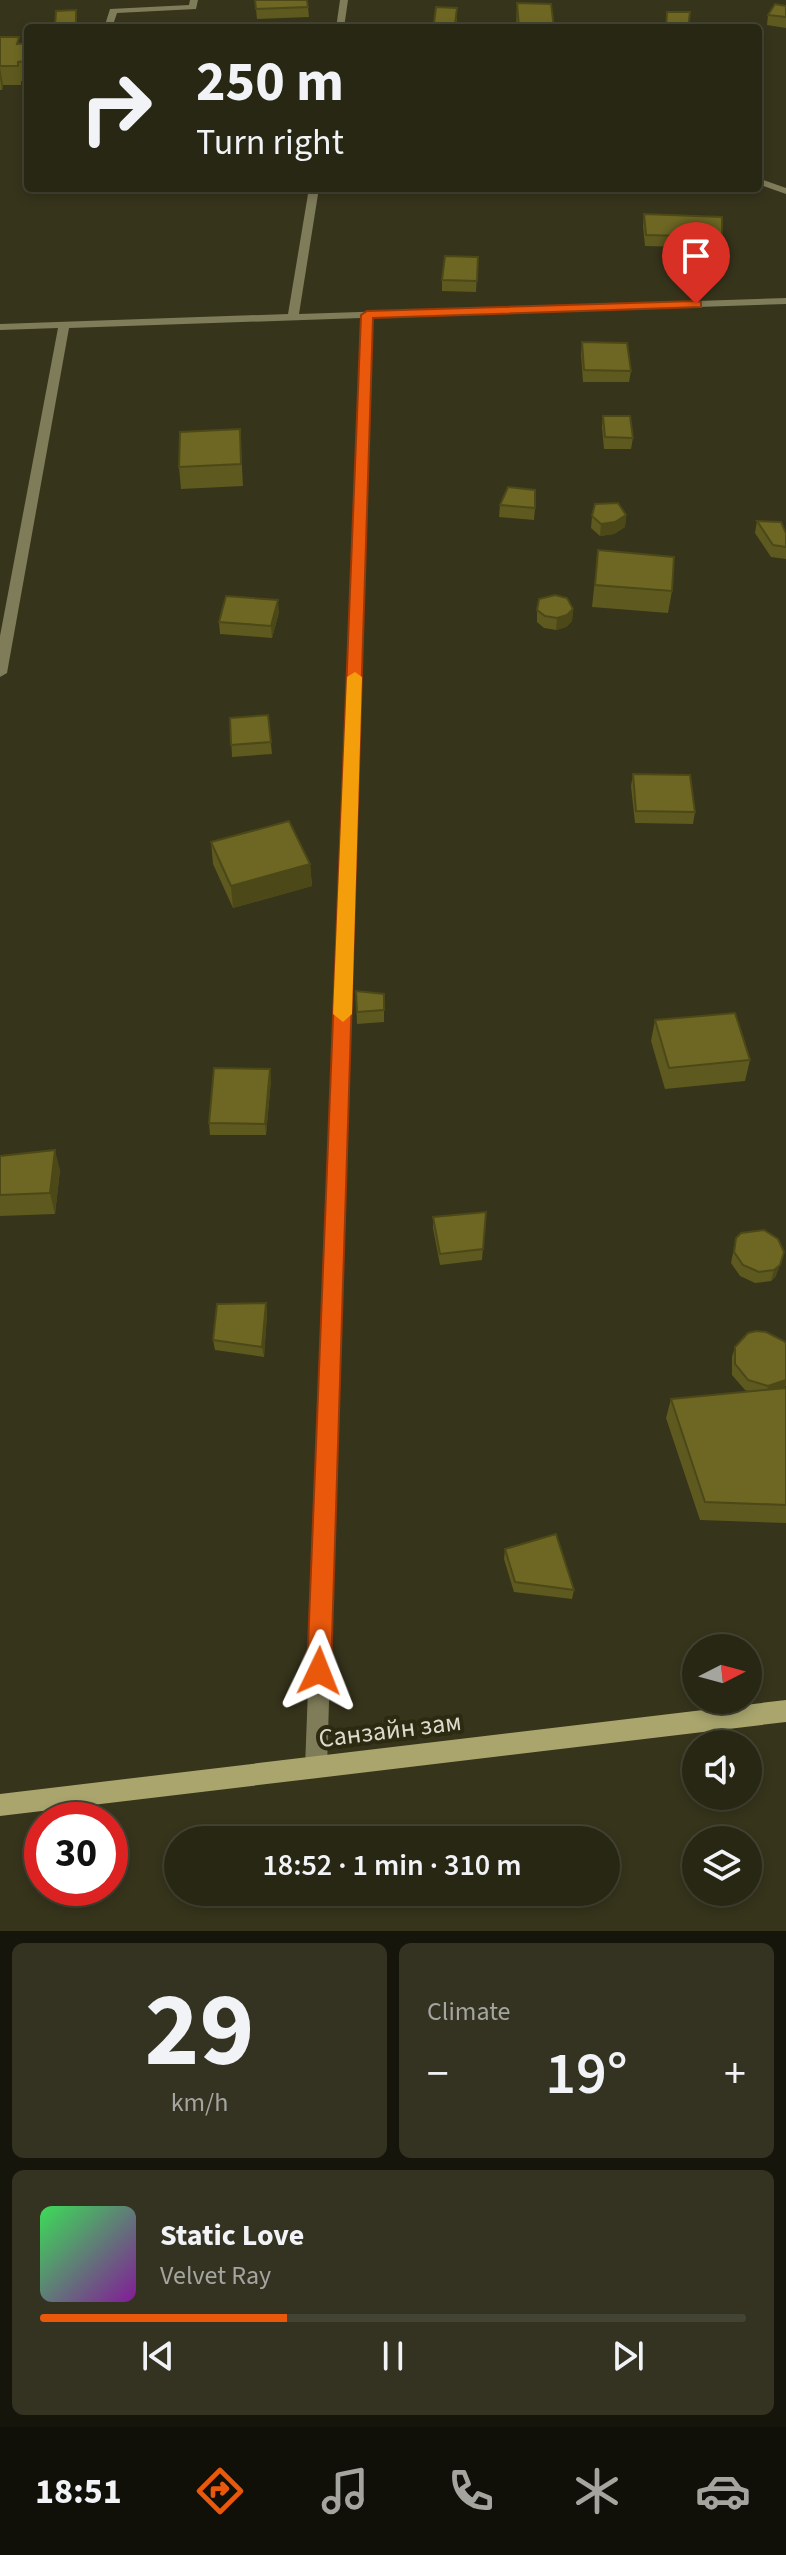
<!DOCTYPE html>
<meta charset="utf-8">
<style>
body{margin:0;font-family:"Source Sans 3",sans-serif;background:#343322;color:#f1f3f6;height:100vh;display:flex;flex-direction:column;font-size:30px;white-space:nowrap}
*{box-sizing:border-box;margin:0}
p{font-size:26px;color:#a5a5a0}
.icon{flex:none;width:44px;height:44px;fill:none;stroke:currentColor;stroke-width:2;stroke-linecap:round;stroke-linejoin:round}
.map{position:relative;height:1931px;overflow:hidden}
.drawer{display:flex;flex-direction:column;gap:12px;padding:12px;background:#16150b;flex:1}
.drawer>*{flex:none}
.guide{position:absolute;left:24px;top:24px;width:738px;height:168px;border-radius:8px;box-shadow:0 4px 12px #0003,0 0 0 2px #444434;background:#282714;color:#f1f3f6;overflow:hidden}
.needle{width:52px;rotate:84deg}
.tools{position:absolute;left:682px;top:1634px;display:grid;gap:16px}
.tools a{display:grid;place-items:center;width:80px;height:80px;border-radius:50%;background:#282714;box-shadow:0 4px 12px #0003,0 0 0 2px #444434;font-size:40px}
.speed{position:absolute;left:24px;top:1802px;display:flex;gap:16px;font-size:40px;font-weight:700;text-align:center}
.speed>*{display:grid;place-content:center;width:104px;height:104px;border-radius:50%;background:#282714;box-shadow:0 4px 12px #0003,0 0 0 2px #444434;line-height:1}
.speed .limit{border:12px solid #d22;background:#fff;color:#111}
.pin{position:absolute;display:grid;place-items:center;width:68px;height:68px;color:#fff;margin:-82px -34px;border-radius:50% 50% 50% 0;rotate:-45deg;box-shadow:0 0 8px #0007}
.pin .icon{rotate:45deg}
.me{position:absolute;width:88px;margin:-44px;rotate:2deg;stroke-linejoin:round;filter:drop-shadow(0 0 6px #0008)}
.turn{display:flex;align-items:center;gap:28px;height:168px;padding:0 40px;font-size:36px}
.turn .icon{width:104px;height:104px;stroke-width:2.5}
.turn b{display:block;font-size:56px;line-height:68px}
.big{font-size:60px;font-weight:600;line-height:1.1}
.drawer .card{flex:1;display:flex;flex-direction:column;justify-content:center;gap:12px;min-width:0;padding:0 28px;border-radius:12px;background:#343322}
.drawer .dial{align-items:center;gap:0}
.dial b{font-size:104px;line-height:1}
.song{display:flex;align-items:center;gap:24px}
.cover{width:96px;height:96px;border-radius:12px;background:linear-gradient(135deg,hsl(130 70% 55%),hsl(290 70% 35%))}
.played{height:8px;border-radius:4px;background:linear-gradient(90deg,#ea580c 35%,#444434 35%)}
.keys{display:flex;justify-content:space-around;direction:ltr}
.heat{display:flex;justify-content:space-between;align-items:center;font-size:44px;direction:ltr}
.drawer .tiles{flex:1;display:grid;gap:12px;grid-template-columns:1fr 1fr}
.card:last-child{grid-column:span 2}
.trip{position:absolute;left:164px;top:1826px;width:456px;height:80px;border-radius:40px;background:#282714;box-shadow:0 4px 12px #0003,0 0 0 2px #444434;font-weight:600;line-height:80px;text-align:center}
.menu{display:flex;height:128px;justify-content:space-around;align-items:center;background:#101008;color:#a5a5a0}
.menu .icon{width:56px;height:56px}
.menu .selected{color:#ea580c}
.menu b{font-size:36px;color:#f1f3f6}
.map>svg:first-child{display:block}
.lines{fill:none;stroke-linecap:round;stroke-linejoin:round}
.minor{fill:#7f7c5a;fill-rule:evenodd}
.secondary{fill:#a9a56d;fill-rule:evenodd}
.wall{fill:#5e591e}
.shaded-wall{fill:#4c4818}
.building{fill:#6d6723;stroke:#4c4818;stroke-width:2}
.route{fill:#ea580c;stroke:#983908;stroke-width:2}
.slow{fill:#f59e0b}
.labels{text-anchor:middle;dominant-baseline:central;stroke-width:8;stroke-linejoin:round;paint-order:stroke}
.near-street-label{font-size:26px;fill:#dbdacb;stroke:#2c2a11}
</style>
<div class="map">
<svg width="786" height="1931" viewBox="0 0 786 1931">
<rect width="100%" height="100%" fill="#36341b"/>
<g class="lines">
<!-- minor -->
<g class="minor">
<path d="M 190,0 L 198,0 L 196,9 L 117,13 L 112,28 L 104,28 L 110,9 L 189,5 Z"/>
<path d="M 340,0 L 348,0 L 344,28 L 336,28 Z"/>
<path d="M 758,178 L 786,188 L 786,194 L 758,184 Z"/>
<path d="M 309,188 L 319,188 L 299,314 L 786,298 L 786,304 L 372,318 L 327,1767 L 324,1775 L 316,1778 L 308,1775 L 305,1767 L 361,318 L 69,328 L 7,673 L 0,677 L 0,636 L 58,328 L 0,330 L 0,324 L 288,314 Z"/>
</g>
<!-- secondary -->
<path class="secondary" d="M 786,1700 L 786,1722 L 0,1816 L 0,1794 Z"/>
</g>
<!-- wall -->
<g class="wall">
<path d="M 255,0 L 308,7 L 309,17 L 257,19 Z"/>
<path d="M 517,3 L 554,28 L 516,28 Z"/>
<path d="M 786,6 L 786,28 L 767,25 L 768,15 Z"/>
<path d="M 436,7 L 457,18 L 456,28 L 434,28 Z"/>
<path d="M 56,11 L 77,20 L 77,28 L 55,28 Z"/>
<path d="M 0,37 L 20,44 L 28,43 L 28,81 L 21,81 L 21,85 L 3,85 L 2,90 L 0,90 Z"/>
<path d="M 644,214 L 722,237 L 720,248 L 645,246 L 643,226 Z"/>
<path d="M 478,257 L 476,292 L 442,291 L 442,280 Z"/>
<path d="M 582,342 L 631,371 L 629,382 L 583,382 L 581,354 Z"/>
<path d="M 603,416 L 633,438 L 631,449 L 604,449 L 602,427 Z"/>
<path d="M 240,429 L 243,486 L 181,489 L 179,467 Z"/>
<path d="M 500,505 L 535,508 L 534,520 L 499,517 Z"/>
<path d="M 626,515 L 625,527 L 614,534 L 600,536 L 591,528 L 592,516 Z"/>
<path d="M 757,521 L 786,533 L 786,559 L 771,557 L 755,533 Z"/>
<path d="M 598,550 L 672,591 L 668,613 L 592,607 Z"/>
<path d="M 573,609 L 572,621 L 566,627 L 556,630 L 544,628 L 537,622 L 537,610 Z"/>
<path d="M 279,612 L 272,638 L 220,634 L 219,622 Z"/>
<path d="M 268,715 L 272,754 L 232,757 L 230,718 Z"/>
<path d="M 633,774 L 695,812 L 693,824 L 635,823 L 631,786 Z"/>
<path d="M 211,842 L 310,864 L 312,886 L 233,908 L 213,864 Z"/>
<path d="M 356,991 L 384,994 L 384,1022 L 357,1024 Z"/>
<path d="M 655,1020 L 750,1060 L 745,1081 L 665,1089 L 651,1041 Z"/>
<path d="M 271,1080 L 266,1135 L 210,1135 L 209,1123 Z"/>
<path d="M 0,1156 L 60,1170 L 55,1214 L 0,1216 Z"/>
<path d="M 486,1212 L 482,1260 L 440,1265 L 433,1228 L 433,1217 Z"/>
<path d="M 764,1230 L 776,1276 L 771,1281 L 755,1283 L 740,1276 L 731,1263 L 736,1238 Z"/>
<path d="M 266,1303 L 267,1314 L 264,1357 L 215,1350 L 213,1340 Z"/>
<path d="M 786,1343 L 786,1385 L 784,1388 L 786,1388 L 786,1523 L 700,1520 L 666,1418 L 671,1399 L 750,1392 L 745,1390 L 732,1375 L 732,1357 L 735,1347 Z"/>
<path d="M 505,1549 L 574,1590 L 572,1599 L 514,1592 L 504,1559 Z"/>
</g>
<!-- shaded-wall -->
<g class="shaded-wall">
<path d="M 0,67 L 3,85 L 2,90 L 0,78 Z"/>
<path d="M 626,515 L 625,527 L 614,534 L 600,536 L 601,524 Z"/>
<path d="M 278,600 L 279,612 L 272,638 L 271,626 Z"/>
<path d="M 573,609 L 572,621 L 566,627 L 556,630 L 557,618 Z"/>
<path d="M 310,864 L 312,886 L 233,908 L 231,886 Z"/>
<path d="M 270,1069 L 271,1080 L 266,1135 L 265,1124 Z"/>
<path d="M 55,1150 L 60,1170 L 55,1214 L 50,1193 Z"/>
<path d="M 780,1265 L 776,1276 L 771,1281 L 774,1270 Z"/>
<path d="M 266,1303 L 267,1314 L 264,1357 L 262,1347 Z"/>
<path d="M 786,1380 L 786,1384 L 783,1390 L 765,1397 L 768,1386 Z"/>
</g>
<!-- building -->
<g class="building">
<path d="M 255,0 L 307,0 L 308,7 L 256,9 Z"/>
<path d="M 517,3 L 551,4 L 554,28 L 519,28 Z"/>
<path d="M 775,4 L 786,6 L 786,17 L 768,15 Z"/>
<path d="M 436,7 L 457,8 L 455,24 L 434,23 Z"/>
<path d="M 76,10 L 76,25 L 55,26 L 56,11 Z"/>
<path d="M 667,12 L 690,12 L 688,28 L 666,28 Z"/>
<path d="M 257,26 L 305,26 L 305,28 L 256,28 Z"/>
<path d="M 0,37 L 19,37 L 17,44 L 28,43 L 28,61 L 18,62 L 18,66 L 0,66 Z"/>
<path d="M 644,214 L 722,217 L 722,237 L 646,235 Z"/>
<path d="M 445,256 L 478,257 L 477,281 L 442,280 Z"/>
<path d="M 582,342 L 627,343 L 631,371 L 584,370 Z"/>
<path d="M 603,416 L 630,416 L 633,438 L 605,437 Z"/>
<path d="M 240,429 L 241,464 L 179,467 L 180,432 Z"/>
<path d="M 508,487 L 535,490 L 535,508 L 500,505 Z"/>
<path d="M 618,503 L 626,515 L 615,522 L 601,524 L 592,516 L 595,504 Z"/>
<path d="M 757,521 L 781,522 L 786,533 L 786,547 L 773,545 Z"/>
<path d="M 598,550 L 674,557 L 672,591 L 595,585 Z"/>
<path d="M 555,595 L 567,598 L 573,609 L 567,615 L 557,618 L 545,616 L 537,610 L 539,599 Z"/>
<path d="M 226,596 L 278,600 L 271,626 L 219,622 Z"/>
<path d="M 268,715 L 271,742 L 231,745 L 230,718 Z"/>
<path d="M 633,774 L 690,775 L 695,812 L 636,811 Z"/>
<path d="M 289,821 L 310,864 L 231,886 L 211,842 Z"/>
<path d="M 356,991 L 384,994 L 384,1010 L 357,1012 Z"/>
<path d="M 735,1013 L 750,1060 L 669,1068 L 655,1020 Z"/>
<path d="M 214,1068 L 270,1069 L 265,1124 L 209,1123 Z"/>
<path d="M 55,1150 L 50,1193 L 0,1195 L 0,1156 Z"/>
<path d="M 486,1212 L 483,1249 L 440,1254 L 433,1217 Z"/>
<path d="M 764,1230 L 778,1239 L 784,1252 L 780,1265 L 774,1270 L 759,1272 L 743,1265 L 734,1252 L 736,1238 L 741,1233 Z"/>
<path d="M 266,1303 L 262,1347 L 213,1340 L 217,1304 Z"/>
<path d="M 756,1331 L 766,1332 L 784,1341 L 786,1343 L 786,1380 L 768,1386 L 748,1380 L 735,1364 L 735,1347 L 748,1333 Z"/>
<path d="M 786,1388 L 786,1505 L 705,1502 L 671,1399 Z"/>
<path d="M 556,1534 L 574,1590 L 515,1582 L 505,1549 Z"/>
</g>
<!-- route -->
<path class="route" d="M 696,301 L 701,302 L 701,307 L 373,318 L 331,1671 L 327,1680 L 319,1683 L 310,1680 L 307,1671 L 361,315 L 367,311 Z"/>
<!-- slow -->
<path class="slow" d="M 355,672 L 362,677 L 352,1014 L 343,1022 L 333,1014 L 347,677 Z"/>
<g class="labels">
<!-- near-street labels -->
<g class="near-street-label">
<text transform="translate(390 1730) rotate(-7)">Санзайн зам</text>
</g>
</g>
</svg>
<div class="tools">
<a><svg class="needle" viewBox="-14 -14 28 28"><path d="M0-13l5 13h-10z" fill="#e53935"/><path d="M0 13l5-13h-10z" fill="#a5a5a0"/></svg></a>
<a><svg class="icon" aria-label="sound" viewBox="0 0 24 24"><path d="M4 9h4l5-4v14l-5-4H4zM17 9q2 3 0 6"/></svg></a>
<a><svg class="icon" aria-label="layers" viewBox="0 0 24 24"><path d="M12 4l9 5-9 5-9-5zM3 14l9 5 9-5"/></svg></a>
</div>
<div class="speed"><div class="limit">30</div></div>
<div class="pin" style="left:696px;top:304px;background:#d93025"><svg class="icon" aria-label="arrive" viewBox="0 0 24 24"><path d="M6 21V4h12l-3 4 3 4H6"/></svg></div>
<svg class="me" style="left:319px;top:1671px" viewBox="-20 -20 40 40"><path d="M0-17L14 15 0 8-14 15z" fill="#ea580c" stroke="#fff" stroke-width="4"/></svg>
<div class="trip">18:52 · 1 min · 310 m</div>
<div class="guide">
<div class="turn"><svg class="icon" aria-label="right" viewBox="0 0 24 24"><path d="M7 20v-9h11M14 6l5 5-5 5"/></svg><div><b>250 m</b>Turn right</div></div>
</div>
</div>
<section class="drawer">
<div class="tiles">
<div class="card dial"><b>29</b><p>km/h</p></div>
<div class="card"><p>Climate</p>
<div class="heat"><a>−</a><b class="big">19°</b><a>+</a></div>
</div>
<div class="card">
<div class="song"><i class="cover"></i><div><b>Static Love</b><p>Velvet Ray</p></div></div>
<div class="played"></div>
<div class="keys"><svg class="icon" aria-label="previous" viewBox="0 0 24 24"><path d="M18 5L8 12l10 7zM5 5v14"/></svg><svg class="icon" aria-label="pause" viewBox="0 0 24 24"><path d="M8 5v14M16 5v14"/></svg><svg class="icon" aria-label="next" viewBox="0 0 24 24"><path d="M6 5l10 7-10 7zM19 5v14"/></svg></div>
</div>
</div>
</section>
<nav class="menu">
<b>18:51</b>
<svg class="icon selected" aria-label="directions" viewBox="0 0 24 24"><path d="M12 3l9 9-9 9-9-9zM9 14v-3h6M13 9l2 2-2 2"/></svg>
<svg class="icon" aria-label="music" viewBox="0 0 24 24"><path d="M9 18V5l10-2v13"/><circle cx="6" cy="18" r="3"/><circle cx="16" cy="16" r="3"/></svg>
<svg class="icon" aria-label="phone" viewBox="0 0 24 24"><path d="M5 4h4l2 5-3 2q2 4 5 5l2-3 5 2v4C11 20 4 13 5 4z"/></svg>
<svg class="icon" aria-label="climate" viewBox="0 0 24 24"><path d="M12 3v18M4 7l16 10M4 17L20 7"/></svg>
<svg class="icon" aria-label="car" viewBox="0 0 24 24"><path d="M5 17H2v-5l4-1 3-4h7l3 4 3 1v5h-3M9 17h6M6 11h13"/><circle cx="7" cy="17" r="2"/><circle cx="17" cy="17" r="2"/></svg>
</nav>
